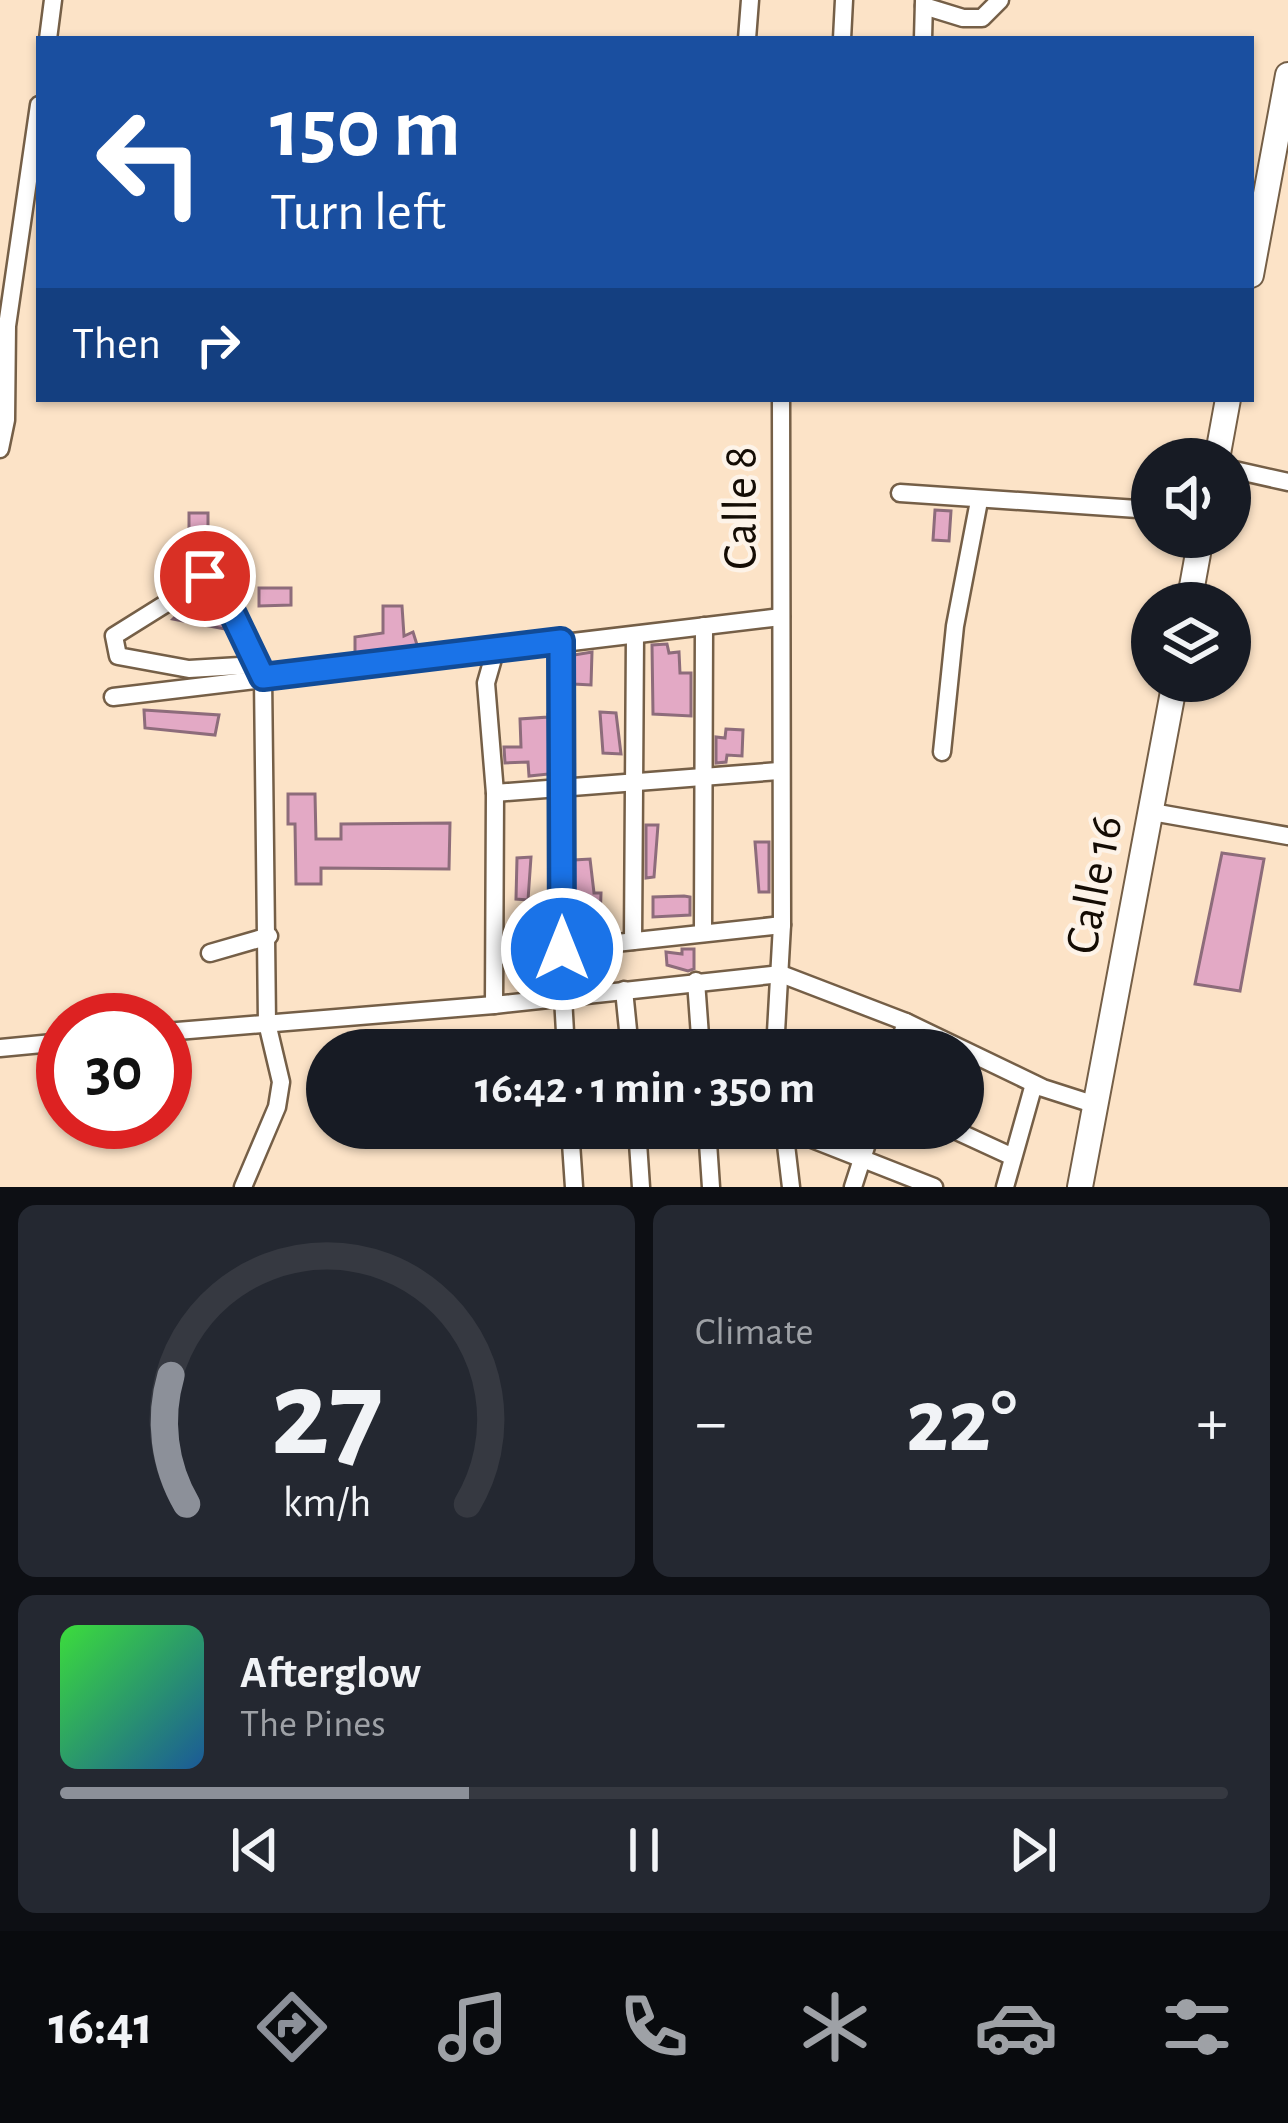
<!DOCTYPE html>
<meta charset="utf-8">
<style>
body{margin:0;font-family:"Alegreya Sans",sans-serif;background:#242831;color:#f1f3f6;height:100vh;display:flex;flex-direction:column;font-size:45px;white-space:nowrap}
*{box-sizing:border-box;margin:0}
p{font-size:39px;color:#9ea1a6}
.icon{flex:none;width:66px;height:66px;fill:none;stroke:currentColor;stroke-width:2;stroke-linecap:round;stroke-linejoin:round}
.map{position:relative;height:1187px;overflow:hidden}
.panel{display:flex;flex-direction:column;gap:18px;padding:18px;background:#0d0f14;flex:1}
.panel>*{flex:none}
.guide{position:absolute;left:36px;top:36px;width:1218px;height:366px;border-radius:0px;box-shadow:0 3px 9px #0004;background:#1a4fa0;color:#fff;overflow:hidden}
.controls{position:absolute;left:1131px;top:438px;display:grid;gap:24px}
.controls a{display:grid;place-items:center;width:120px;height:120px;border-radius:50%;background:#171b24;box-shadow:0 3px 9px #0004;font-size:60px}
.speed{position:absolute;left:36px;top:993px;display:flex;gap:24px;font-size:60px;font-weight:700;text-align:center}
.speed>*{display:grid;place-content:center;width:156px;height:156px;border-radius:50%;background:#171b24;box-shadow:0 3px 9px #0004;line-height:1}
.speed .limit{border:18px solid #d22;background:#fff;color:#111}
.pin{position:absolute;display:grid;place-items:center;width:102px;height:102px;color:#fff;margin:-51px;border:6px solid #fff;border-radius:50%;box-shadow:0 3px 12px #0007}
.me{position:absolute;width:132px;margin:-66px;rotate:0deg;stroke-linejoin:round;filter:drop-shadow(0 0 9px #0008)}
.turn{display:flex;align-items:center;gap:42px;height:252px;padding:0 36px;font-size:54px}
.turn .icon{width:156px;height:156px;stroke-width:2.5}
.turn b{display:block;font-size:84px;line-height:102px}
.then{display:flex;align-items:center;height:114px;padding:0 36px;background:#0003;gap:24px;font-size:45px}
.big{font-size:90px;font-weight:700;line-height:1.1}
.panel .card{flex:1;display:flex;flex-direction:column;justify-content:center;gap:18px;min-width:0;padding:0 42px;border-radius:18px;background:#242831}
.panel .dial{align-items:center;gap:0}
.dial svg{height:312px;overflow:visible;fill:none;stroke:#363941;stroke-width:7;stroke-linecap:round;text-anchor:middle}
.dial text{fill:#f1f3f6;stroke:none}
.song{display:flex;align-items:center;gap:36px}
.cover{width:144px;height:144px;border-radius:18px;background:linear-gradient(135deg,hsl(120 70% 55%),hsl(210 70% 35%))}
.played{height:12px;border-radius:6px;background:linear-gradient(90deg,#8c9099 35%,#363941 35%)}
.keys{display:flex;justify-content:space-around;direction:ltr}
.heat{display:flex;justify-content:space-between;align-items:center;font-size:66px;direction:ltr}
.panel .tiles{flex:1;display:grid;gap:18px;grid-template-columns:1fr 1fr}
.card:last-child{grid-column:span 2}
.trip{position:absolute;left:306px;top:1029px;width:678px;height:120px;border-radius:60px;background:#171b24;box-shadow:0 3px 9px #0004;font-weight:700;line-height:120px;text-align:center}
.menu{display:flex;height:192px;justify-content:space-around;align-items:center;background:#090b0e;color:#9ea1a6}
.menu .icon{width:84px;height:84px}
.menu .active{color:#8c9099}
.menu b{font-size:54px;color:#f1f3f6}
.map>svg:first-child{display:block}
.building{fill:#e3a9c5;stroke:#8d6c7b;stroke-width:3}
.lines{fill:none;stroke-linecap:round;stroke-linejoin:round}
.minor-casing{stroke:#755f47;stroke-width:21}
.highway-casing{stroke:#755f47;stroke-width:28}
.minor{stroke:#fff;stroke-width:16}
.highway{stroke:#fff;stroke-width:24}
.route-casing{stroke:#114b97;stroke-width:30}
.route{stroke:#1a73e8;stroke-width:21}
.labels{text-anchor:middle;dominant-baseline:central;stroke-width:9;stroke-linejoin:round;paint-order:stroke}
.street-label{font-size:48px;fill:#140c04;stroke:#fdf3e8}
</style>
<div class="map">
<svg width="1288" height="1187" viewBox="0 0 1288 1187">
<rect width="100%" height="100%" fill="#fce3c7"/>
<!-- building -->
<g class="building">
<path d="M 935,510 L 951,511 L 949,541 L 933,540 Z"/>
<path d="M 189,513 L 208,513 L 208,545 L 203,545 L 207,564 L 187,572 L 183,549 L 189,548 Z"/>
<path d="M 259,588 L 291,588 L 291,605 L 259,606 Z"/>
<path d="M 186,606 L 216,609 L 225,629 L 173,619 Z"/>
<path d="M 383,606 L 402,606 L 404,636 L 413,632 L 418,648 L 355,655 L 355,637 L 383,633 Z"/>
<path d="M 667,644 L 669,653 L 679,652 L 680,673 L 691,673 L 691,716 L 653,714 L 652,645 Z"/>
<path d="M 592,652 L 591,685 L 574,684 L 574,655 Z"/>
<path d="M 144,710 L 219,715 L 215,735 L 145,728 Z"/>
<path d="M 600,712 L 616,713 L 621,754 L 603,753 Z"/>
<path d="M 548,713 L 549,774 L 529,776 L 528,762 L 505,763 L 504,747 L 521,747 L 520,719 L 548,717 Z"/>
<path d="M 726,729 L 743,730 L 742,756 L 727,755 L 726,762 L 716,763 L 716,737 L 725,738 Z"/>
<path d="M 288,794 L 315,794 L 316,839 L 341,839 L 341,824 L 450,823 L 449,869 L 321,868 L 321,884 L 296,884 L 295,824 L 288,824 Z"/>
<path d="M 646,825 L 658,825 L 654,877 L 646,878 Z"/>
<path d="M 755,842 L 769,842 L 769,892 L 759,892 Z"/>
<path d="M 1222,853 L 1264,859 L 1240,991 L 1195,984 Z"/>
<path d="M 531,857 L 528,900 L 516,899 L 517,858 Z"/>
<path d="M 590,859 L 594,893 L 601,893 L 600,922 L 587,923 L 587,915 L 575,916 L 574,860 Z"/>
<path d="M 684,896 L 690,897 L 690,915 L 653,917 L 653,897 Z"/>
<path d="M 682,949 L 694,949 L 694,969 L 688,971 L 667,965 L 666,952 L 682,954 Z"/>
</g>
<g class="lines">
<defs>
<g id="minor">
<path d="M 924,6 L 963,18 L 982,18 L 1000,0"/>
<path d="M 48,39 L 53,0"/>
<path d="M 747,39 L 750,0"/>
<path d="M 842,39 L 844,0"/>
<path d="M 923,39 L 924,1"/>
<path d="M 0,449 L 6,420 L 7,326 L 39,105"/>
<path d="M 1230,469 L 1288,482"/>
<path d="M 900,493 L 1152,510"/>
<path d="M 561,641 L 562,949"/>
<path d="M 113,697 L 781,617"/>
<path d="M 942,752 L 955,626 L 979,501"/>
<path d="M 495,793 L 779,771"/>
<path d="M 1152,812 L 1288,836"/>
<path d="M 703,933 L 704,626"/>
<path d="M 633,941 L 635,635"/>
<path d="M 210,953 L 269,936"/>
<path d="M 497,956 L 782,925"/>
<path d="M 696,981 L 701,1050"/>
<path d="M 624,990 L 630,1050"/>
<path d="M 563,997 L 566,1050"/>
<path d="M 494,1005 L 495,793 L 486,683 L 496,648"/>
<path d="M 165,1032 L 494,1005 L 781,974 L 906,1022 L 1043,1088 L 1096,1105"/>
<path d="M 0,1048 L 63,1042"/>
<path d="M 775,1050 L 782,925 L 781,399"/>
<path d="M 897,1050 L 906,1022"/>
<path d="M 570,1128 L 574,1187"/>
<path d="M 637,1128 L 641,1187"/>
<path d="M 707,1128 L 711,1187"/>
<path d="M 784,1128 L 934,1187"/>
<path d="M 784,1128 L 791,1187"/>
<path d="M 950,1128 L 1013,1157"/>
<path d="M 243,1187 L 277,1107 L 281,1082 L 267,1023 L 263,677 L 218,583 L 210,576 L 114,636 L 118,656 L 189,669 L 257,665"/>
<path d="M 853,1187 L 872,1128"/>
<path d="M 1005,1187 L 1034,1084"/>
</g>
<g id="highway">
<path d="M 1251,275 L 1288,75"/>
<path d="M 1217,459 L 1228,399"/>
<path d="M 1189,603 L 1201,537"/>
<path d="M 1080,1187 L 1175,681"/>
</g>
</defs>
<!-- minor casing -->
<use href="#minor" class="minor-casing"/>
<!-- highway casing -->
<use href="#highway" class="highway-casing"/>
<!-- minor -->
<use href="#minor" class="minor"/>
<!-- highway -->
<use href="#highway" class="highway"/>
</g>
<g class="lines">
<defs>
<path id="route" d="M 205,576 L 218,583 L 263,677 L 561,641 L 562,949"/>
</defs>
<!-- route casing -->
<use href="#route" class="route-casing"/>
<!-- route -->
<use href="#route" class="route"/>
</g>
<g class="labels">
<!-- street labels -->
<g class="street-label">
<text transform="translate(742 508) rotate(-90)">Calle 8</text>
<text transform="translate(1095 885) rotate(-79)">Calle 16</text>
</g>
</g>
</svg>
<div class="controls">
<a><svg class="icon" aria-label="sound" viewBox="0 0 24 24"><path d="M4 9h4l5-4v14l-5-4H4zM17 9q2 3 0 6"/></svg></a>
<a><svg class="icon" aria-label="layers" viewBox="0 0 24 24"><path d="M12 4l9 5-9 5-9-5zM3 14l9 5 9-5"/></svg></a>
</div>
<div class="speed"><div class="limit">30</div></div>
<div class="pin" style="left:205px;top:576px;background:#d93025"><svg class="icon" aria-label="arrive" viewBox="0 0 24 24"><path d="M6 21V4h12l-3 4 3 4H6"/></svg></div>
<svg class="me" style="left:562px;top:949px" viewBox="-20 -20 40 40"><circle r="17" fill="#1a73e8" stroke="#fff" stroke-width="3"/><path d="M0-11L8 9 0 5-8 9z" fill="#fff"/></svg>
<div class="trip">16:42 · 1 min · 350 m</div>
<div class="guide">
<div class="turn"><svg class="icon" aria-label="left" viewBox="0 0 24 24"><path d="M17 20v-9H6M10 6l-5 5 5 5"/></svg><div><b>150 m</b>Turn left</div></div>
<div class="then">Then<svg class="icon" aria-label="right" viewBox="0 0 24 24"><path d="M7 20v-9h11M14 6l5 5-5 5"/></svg></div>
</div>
</div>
<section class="panel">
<div class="tiles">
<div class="card dial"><svg viewBox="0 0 100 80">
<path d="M14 69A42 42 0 1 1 86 69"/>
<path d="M14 69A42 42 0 0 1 10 36" stroke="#8c9099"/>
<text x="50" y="56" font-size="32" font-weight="700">27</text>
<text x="50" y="72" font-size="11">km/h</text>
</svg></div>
<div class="card"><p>Climate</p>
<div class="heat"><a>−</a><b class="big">22°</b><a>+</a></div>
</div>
<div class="card">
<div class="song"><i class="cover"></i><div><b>Afterglow</b><p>The Pines</p></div></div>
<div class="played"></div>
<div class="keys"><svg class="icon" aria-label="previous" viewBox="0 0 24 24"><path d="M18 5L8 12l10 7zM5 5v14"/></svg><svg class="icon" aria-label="pause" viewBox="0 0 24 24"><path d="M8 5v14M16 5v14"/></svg><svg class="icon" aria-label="next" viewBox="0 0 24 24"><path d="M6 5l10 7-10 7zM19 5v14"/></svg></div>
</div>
</div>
</section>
<nav class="menu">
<b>16:41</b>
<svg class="icon active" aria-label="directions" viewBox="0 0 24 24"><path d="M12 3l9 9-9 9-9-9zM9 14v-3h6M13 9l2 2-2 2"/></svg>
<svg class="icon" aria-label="music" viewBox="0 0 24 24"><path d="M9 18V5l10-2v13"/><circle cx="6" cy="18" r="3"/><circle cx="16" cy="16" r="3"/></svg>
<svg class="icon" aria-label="phone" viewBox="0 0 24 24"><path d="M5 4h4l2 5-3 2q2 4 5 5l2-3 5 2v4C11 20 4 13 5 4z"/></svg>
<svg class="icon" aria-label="climate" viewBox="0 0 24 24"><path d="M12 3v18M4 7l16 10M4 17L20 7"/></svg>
<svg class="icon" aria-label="car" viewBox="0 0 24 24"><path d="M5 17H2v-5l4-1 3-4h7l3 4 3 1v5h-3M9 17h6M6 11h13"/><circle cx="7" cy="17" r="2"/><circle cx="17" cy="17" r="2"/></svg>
<svg class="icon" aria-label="filters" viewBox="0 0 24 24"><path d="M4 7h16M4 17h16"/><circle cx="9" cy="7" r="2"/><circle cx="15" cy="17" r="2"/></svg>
</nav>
